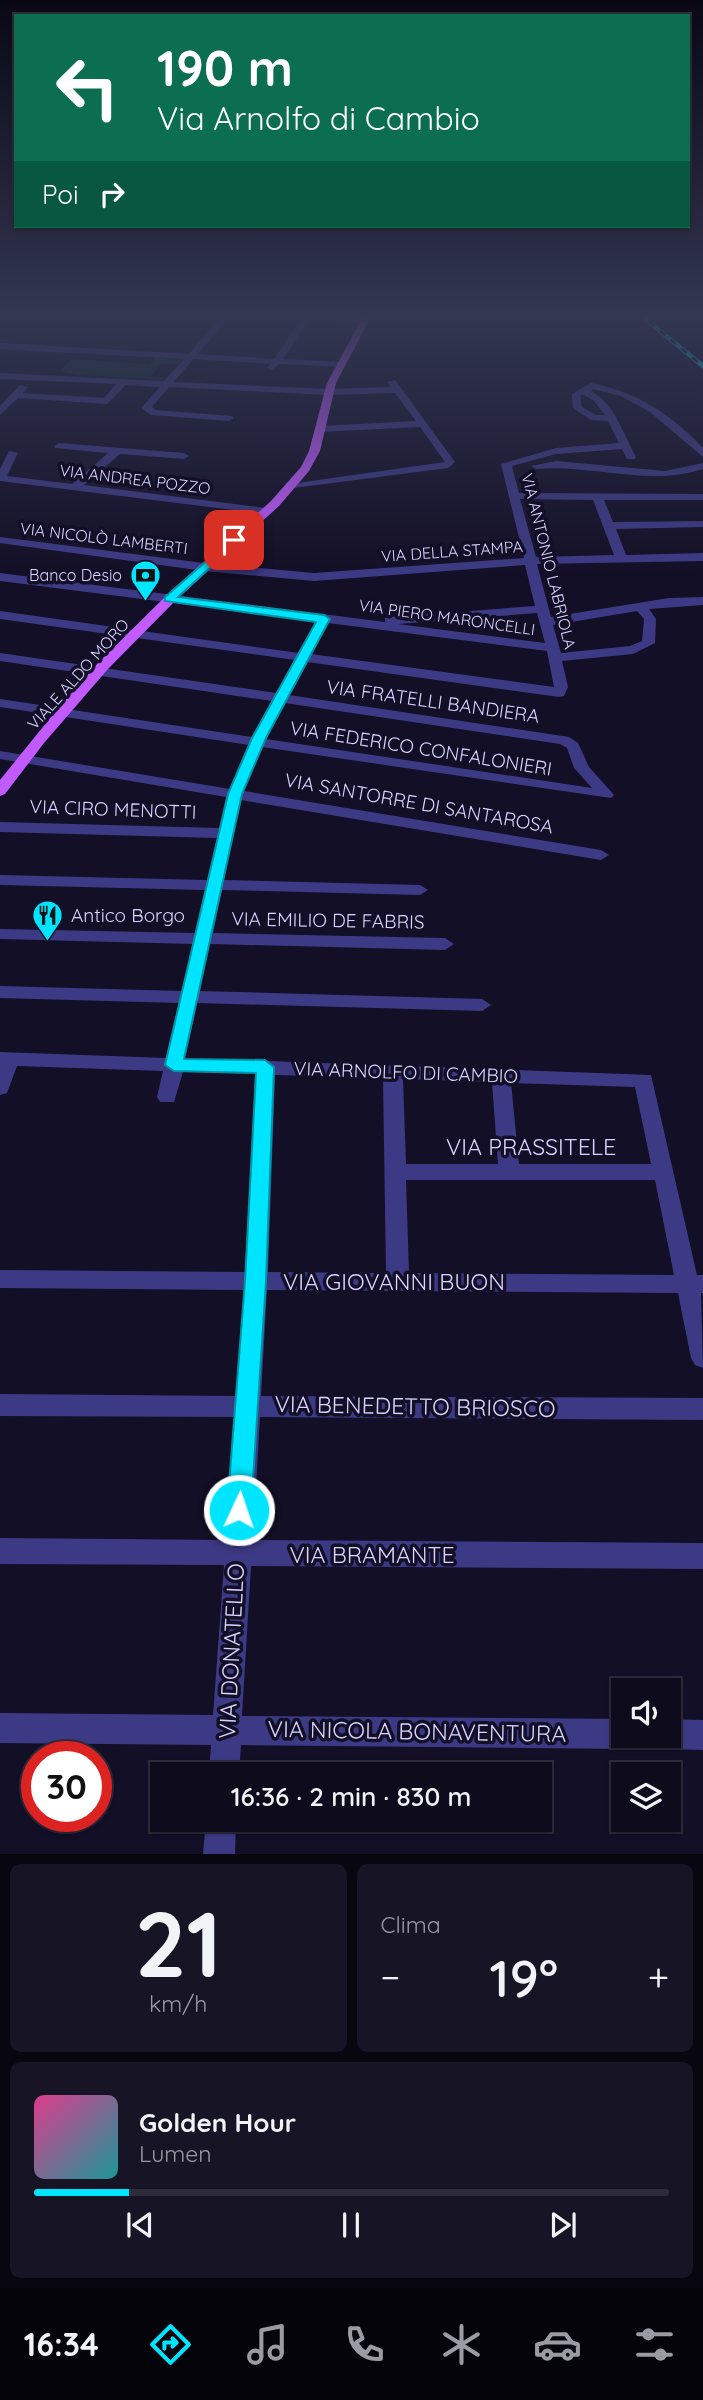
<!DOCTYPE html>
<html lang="it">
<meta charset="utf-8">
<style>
body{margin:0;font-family:Quicksand,sans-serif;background:#171425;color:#f1f3f6;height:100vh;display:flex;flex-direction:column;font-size:26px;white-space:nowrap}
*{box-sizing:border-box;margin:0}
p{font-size:23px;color:#9b9ba3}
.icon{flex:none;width:38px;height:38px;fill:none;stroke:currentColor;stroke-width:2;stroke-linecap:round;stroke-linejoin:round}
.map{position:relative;height:1854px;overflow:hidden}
.details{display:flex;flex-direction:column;gap:10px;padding:10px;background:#08060f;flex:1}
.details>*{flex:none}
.top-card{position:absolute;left:14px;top:14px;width:676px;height:214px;border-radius:0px;box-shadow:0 2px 5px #0004,0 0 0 2px #2e2b3b;background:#0b6e4f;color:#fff;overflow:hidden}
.fabs{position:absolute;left:611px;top:1678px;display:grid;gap:14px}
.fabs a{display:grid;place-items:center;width:70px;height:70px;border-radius:0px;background:#0e0b1c;box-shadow:0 2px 5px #0004,0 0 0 2px #2e2b3b;font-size:35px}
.speed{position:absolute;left:21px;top:1741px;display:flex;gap:14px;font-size:35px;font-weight:700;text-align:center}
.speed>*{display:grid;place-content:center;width:91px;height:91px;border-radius:50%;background:#0e0b1c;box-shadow:0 2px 5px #0004,0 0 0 2px #2e2b3b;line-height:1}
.speed .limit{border:10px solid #d22;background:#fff;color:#111}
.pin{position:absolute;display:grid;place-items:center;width:60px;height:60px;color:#fff;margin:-30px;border-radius:14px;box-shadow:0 4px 10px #0006}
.me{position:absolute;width:77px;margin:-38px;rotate:3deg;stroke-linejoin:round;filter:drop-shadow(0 0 5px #0008)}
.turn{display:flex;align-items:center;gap:24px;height:147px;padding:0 28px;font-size:32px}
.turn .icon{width:91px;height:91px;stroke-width:2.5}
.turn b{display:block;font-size:49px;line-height:60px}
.then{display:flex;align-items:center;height:66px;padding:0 28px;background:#0003;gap:14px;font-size:26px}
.big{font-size:52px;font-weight:600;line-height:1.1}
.details .widget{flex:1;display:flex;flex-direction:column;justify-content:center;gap:10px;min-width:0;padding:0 24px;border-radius:10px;background:#171425}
.details .dial{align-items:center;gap:0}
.dial b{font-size:91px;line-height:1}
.song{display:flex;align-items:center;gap:21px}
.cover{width:84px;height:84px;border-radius:10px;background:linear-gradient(135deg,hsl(330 70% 55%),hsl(180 70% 35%))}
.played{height:7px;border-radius:4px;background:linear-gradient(90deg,#00e5ff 15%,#2e2b3b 15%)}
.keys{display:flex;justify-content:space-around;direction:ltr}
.heat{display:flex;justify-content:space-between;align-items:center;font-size:38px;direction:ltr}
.details .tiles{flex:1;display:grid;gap:10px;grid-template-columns:1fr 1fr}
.widget:last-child{grid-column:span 2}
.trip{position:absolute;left:150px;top:1762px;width:402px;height:70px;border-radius:0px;background:#0e0b1c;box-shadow:0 2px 5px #0004,0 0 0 2px #2e2b3b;font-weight:600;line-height:70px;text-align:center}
.dock{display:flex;height:112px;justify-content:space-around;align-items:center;background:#06040b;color:#9b9ba3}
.dock .icon{width:49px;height:49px}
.dock .active{color:#00e5ff}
.dock b{font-size:32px;color:#f1f3f6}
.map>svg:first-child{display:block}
.green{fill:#12302f}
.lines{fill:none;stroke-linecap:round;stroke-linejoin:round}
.minor{fill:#3d3a85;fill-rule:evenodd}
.major{fill:#c25bff;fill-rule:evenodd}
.rail-casing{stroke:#00e5ff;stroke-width:4.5}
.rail{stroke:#130f26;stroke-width:2.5;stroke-dasharray:7;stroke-linecap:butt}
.route{fill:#00e5ff;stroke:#0095a6;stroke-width:2}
.labels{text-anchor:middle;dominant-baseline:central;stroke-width:7;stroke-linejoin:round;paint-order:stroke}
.far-street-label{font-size:16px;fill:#d9d4ff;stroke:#130f26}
.far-poi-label{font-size:16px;fill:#d9d4ff;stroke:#130f26;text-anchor:end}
.street-label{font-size:19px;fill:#d9d4ff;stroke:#130f26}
.poi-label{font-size:19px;fill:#d9d4ff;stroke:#130f26;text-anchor:start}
.near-street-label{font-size:23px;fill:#d9d4ff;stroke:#130f26}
</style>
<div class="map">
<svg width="703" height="1854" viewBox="0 0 703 1854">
<rect width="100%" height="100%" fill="#130f26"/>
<!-- green -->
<path class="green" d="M 156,357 L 181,361 L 178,365 L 161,364 L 150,377 L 166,378 L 162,380 L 78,375 L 60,371 L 72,359 L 150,364 Z"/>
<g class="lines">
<!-- minor -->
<g class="minor">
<path d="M 223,313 L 282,313 L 369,320 L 365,323 L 309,320 L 283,359 L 341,362 L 344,367 L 279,364 L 272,371 L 267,368 L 270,364 L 193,359 L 174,382 L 328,389 L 391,387 L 387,382 L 395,380 L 455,462 L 448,468 L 286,489 L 286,485 L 290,484 L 445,462 L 420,427 L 320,432 L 315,429 L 320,426 L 416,421 L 395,393 L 328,395 L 169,387 L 152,407 L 156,410 L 232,416 L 234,418 L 229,421 L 151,415 L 141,408 L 160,387 L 126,385 L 107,404 L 18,398 L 0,415 L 0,406 L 20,385 L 28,387 L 23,393 L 104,398 L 116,384 L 0,379 L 0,373 L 164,381 L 184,359 L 0,349 L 0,343 L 189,354 ZM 231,316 L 301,319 L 274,359 L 198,354 Z"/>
<path d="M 591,383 C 637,392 671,414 703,448 L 703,457 L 650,412 L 621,396 L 593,389 L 591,391 C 615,404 623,434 636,457 L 635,459 L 627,459 L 622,449 L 556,454 L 512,466 L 519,493 L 703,494 L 703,500 L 604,500 L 613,522 L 703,521 L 703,527 L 616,529 L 626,555 L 703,553 L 703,561 L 537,564 L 551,617 L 669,598 L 703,597 L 703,605 L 649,609 L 656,619 L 655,643 L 633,654 L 562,661 L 568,687 L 564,696 L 559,697 L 307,662 L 289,695 L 569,737 L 578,743 L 589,767 L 614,795 L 611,798 L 262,747 L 244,791 L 601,850 L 609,855 L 601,860 L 241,800 L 224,880 L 420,885 L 428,890 L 420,895 L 222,890 L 213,933 L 445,938 L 454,944 L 445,950 L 210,944 L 200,991 L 482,999 L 491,1005 L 482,1011 L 197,1003 L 185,1058 L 651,1075 L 697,1275 L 703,1275 L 703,1293 L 701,1293 L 703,1368 L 695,1365 L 691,1358 L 678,1293 L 267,1290 L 261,1396 L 703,1398 L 703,1420 L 260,1417 L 253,1540 L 703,1543 L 703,1569 L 251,1566 L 242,1716 L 623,1719 L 623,1736 L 637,1736 L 633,1744 L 623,1749 L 241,1745 L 239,1774 L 209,1774 L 211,1745 L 0,1743 L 0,1713 L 213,1715 L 224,1565 L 0,1564 L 0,1538 L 226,1540 L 235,1417 L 0,1416 L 0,1394 L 236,1396 L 244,1290 L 0,1288 L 0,1270 L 245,1272 L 255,1074 L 183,1072 L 174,1102 L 160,1102 L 157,1097 L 163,1071 L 17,1066 L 7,1093 L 0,1095 L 0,1052 L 166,1058 L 179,1003 L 0,998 L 0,986 L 182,991 L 193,944 L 0,939 L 0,929 L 195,933 L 205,890 L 0,885 L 0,875 L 207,880 L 217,838 L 0,832 L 0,822 L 219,828 L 226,797 L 0,759 L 0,751 L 230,789 L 249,745 L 0,707 L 0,699 L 252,737 L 272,701 L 0,661 L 0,653 L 276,693 L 295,660 L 0,619 L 0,611 L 299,653 L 316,621 L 0,581 L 0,573 L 385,622 L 385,618 L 390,617 L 535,606 L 525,565 L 314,581 L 204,571 L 0,543 L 0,537 L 204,563 L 314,573 L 524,558 L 501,464 L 556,448 L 619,443 L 608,421 L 591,420 L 573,408 L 572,394 ZM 582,394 L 594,401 L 605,415 L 596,415 L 582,407 L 580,396 ZM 520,499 L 593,500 L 614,555 L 536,557 ZM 637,611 L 644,619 L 642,641 L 630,646 L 561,653 L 553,625 ZM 537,613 L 545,643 L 398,624 ZM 328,623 L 547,651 L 554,687 L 311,654 ZM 285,703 L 560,744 L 567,748 L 574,768 L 592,788 L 266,739 ZM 275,1075 L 383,1078 L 386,1273 L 268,1272 ZM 403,1079 L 492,1082 L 498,1164 L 406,1164 ZM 511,1083 L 635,1087 L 651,1164 L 519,1164 ZM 406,1180 L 655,1180 L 674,1275 L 409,1273 Z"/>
<path d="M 59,443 L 184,453 L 189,456 L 184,459 L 120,454 L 84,485 L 266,508 L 272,511 L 266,514 L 0,481 L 0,469 L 9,451 L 18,453 L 7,476 L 72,484 L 108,453 L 55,448 L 54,446 Z"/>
<path d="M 556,461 L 665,471 L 703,463 L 703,469 C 648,487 592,464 536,469 L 531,466 Z"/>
<path d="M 668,1719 L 703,1720 L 703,1750 L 668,1749 L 658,1744 L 654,1736 L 668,1736 Z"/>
<path d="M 206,1820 L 236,1820 L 235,1854 L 203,1854 Z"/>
</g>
<!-- major -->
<path class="major" d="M 365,313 L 373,313 L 336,383 L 320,451 L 309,471 L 279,506 L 176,600 L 108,669 L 44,743 L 5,794 L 0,796 L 0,780 L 55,712 L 98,663 L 168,594 L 271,501 L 301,467 L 309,451 L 327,383 Z"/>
<defs>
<path id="rail" d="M 638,313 L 703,366"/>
</defs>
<!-- rail casing -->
<use href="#rail" class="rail-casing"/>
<!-- rail -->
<use href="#rail" class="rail"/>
</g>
<!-- sky -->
<linearGradient id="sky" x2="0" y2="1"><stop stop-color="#0a0815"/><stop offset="0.55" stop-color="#333752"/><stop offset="1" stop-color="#333752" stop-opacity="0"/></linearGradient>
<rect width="703" height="573" fill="url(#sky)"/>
<!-- route -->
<path class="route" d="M 234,537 L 238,538 L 238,542 L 178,597 L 324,615 L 330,619 L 266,738 L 242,794 L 184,1059 L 265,1060 L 274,1067 L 266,1281 L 251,1510 L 248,1518 L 239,1521 L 231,1518 L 227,1510 L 245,1281 L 256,1073 L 174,1071 L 165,1065 L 228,794 L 252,738 L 316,622 L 165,601 L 165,597 Z"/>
<!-- icons -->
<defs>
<symbol id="bank-pin" viewBox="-11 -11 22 30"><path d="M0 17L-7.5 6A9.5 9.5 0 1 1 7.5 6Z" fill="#00e5ff" stroke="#130f26"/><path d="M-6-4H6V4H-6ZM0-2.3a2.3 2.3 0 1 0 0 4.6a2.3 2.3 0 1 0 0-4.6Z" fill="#111"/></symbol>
<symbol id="restaurant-pin" viewBox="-11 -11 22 30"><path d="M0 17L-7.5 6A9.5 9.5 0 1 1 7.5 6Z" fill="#00e5ff" stroke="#130f26"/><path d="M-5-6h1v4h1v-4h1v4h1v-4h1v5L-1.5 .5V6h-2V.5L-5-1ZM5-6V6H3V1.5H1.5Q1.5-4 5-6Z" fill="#111"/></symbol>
</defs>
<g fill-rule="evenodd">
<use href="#bank-pin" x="128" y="558" width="35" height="47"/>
<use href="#restaurant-pin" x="30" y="898" width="35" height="47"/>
</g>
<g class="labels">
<!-- far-street labels -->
<g class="far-street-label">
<text transform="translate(135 479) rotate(7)">VIA ANDREA POZZO</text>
<text transform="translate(104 538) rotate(7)">VIA NICOLÒ LAMBERTI</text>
<text transform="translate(452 551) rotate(-4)">VIA DELLA STAMPA</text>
<text transform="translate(549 561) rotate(76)">VIA ANTONIO LABRIOLA</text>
<text transform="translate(447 617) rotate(8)">VIA PIERO MARONCELLI</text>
<text transform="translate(78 674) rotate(-48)">VIALE ALDO MORO</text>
</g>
<!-- far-poi labels -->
<g class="far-poi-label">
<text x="122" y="575">Banco Desio</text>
</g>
<!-- street labels -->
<g class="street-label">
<text transform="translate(433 701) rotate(8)">VIA FRATELLI BANDIERA</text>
<text transform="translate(421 748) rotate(9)">VIA FEDERICO CONFALONIERI</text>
<text transform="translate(419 803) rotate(10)">VIA SANTORRE DI SANTAROSA</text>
<text transform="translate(113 809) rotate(2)">VIA CIRO MENOTTI</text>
<text transform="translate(328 920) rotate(1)">VIA EMILIO DE FABRIS</text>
<text transform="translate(406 1072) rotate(2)">VIA ARNOLFO DI CAMBIO</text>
</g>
<!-- poi labels -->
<g class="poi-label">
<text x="71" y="915">Antico Borgo</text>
</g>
<!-- near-street labels -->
<g class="near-street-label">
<text x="531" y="1146">VIA PRASSITELE</text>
<text x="394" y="1281">VIA GIOVANNI BUON</text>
<text transform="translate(415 1406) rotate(1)">VIA BENEDETTO BRIOSCO</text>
<text x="372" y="1554">VIA BRAMANTE</text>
<text transform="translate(231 1651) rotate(-87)">VIA DONATELLO</text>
<text transform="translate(417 1731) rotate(1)">VIA NICOLA BONAVENTURA</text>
</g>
</g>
</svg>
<div class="fabs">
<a><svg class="icon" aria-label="sound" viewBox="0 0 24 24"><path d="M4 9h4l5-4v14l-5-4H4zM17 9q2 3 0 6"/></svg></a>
<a><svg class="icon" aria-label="layers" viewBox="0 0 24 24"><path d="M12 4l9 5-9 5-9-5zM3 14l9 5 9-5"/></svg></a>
</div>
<div class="speed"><div class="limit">30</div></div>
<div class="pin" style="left:234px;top:540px;background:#d93025"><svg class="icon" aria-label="arrive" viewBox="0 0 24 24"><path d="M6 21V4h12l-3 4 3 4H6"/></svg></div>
<svg class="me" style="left:239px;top:1510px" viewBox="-20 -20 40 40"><circle r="17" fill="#00e5ff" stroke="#fff" stroke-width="3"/><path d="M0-11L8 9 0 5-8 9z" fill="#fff"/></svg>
<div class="trip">16:36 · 2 min · 830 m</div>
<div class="top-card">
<div class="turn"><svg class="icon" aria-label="left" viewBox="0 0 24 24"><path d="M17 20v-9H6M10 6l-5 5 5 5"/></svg><div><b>190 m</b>Via Arnolfo di Cambio</div></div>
<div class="then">Poi<svg class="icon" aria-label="right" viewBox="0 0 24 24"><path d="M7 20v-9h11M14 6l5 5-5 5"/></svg></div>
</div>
</div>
<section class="details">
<div class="tiles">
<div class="widget dial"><b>21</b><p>km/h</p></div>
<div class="widget"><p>Clima</p>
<div class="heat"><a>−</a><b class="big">19°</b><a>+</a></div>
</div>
<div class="widget">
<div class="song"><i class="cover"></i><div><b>Golden Hour</b><p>Lumen</p></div></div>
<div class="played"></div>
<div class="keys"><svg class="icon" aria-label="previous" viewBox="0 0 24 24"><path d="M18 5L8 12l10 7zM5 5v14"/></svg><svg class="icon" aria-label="pause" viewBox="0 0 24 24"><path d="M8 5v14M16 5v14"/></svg><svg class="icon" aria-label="next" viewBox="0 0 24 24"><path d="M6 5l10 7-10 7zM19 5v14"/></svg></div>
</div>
</div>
</section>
<nav class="dock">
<b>16:34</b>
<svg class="icon active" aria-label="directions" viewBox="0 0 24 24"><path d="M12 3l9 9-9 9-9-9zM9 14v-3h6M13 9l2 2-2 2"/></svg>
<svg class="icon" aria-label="music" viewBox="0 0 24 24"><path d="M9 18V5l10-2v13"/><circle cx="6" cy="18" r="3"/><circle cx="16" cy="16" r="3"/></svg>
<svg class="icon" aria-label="phone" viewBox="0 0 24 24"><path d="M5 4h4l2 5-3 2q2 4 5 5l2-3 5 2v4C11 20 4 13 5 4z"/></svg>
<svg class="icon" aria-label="climate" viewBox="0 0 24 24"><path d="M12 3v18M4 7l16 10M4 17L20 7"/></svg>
<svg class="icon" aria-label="car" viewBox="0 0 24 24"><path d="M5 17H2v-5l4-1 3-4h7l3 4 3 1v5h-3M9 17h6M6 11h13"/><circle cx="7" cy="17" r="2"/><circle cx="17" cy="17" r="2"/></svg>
<svg class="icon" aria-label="filters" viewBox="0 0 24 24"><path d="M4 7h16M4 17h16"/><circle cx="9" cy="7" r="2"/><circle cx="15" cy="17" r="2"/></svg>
</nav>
